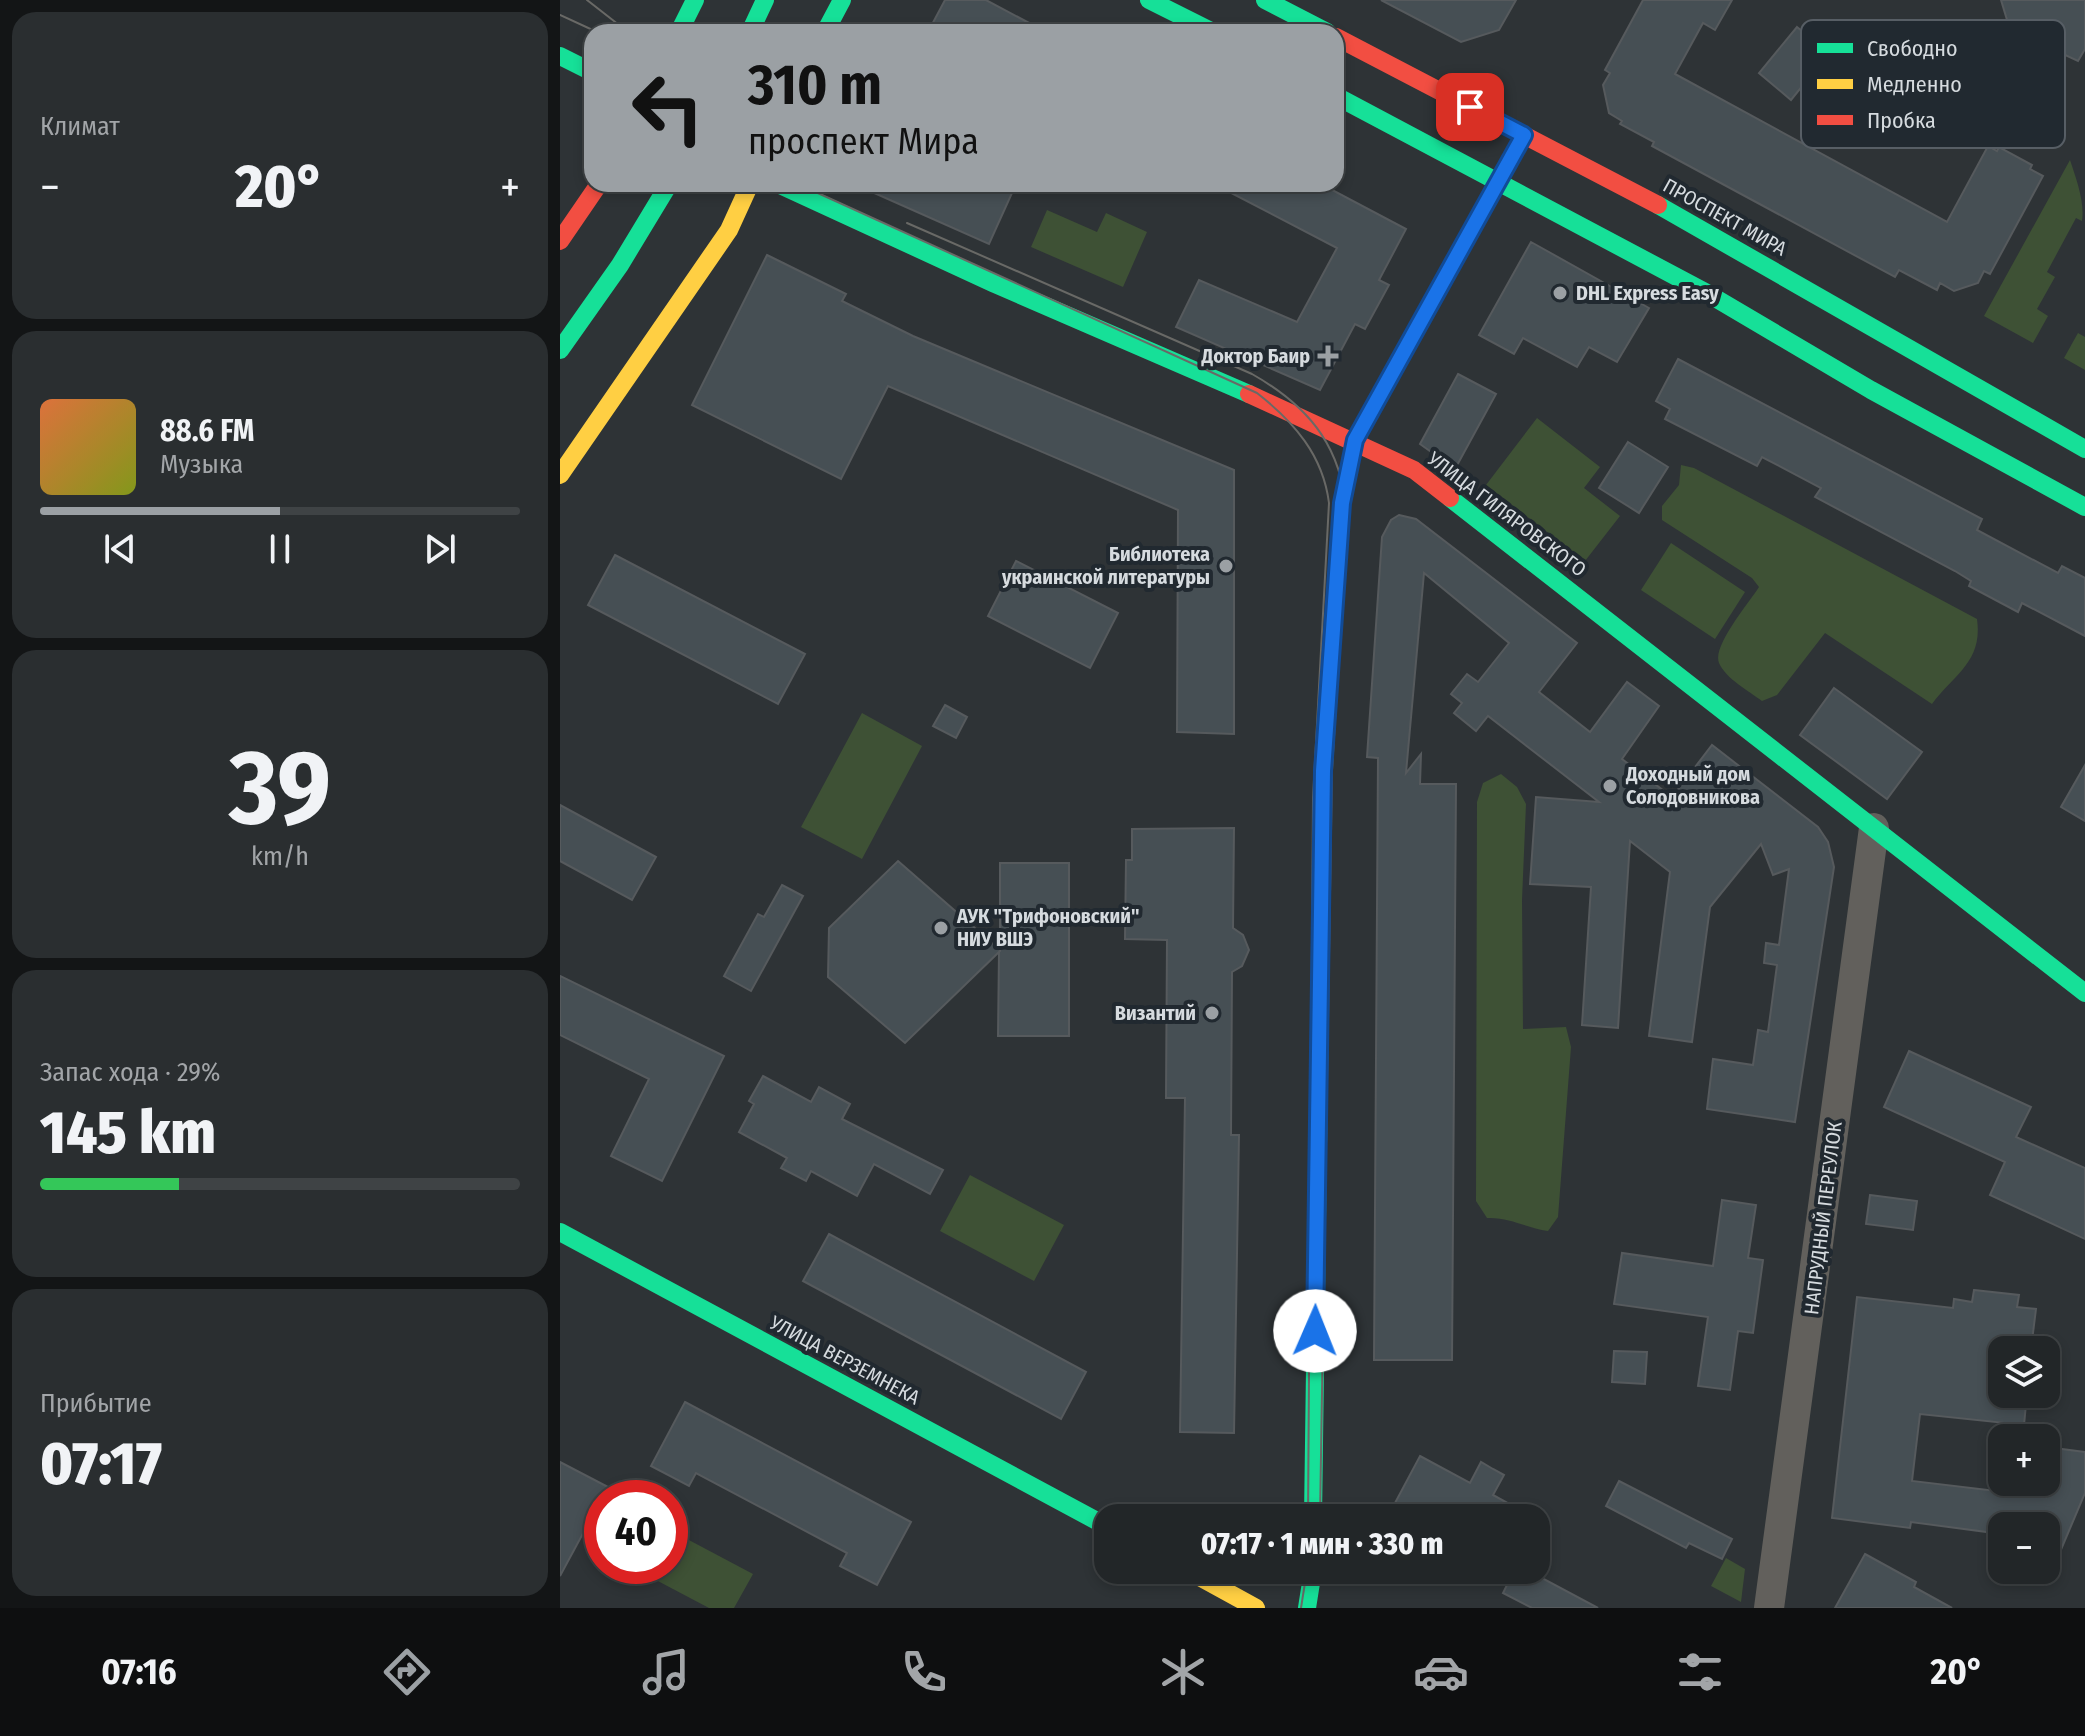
<!DOCTYPE html>
<html lang="ru">
<meta charset="utf-8">
<style>
body{margin:0;font-family:"Fira Sans Condensed",sans-serif;background:#2a2e30;color:#f1f3f6;height:100vh;display:flex;flex-direction:column;font-size:30px;white-space:nowrap}
*{box-sizing:border-box;margin:0}
p{font-size:26px;color:#a2a5a8}
.icon{flex:none;width:44px;height:44px;fill:none;stroke:currentColor;stroke-width:2;stroke-linecap:round;stroke-linejoin:round}
.map{position:relative;flex:1;overflow:hidden}
.sheet{display:flex;flex-direction:column;gap:12px;padding:12px;background:#131516;width:560px}
.sheet>*{flex:none}
.hud{position:absolute;left:24px;top:24px;width:760px;height:168px;border-radius:24px;box-shadow:0 4px 12px #0003,0 0 0 2px #3f4345;background:#9ba0a4;color:#111;overflow:hidden}
.controls{position:absolute;left:1428px;top:1336px;display:grid;gap:16px}
.controls a{display:grid;place-items:center;width:72px;height:72px;border-radius:16px;background:#222628;box-shadow:0 4px 12px #0003,0 0 0 2px #3f4345;font-size:40px}
.speed{position:absolute;left:24px;top:1480px;display:flex;gap:16px;font-size:40px;font-weight:700;text-align:center}
.speed>*{display:grid;place-content:center;width:104px;height:104px;border-radius:50%;background:#222628;box-shadow:0 4px 12px #0003,0 0 0 2px #3f4345;line-height:1}
.speed .limit{border:12px solid #d22;background:#fff;color:#111}
.pin{position:absolute;display:grid;place-items:center;width:68px;height:68px;color:#fff;margin:-34px;border-radius:16px;box-shadow:0 4px 12px #0006}
.me{position:absolute;width:88px;margin:-44px;rotate:1deg;stroke-linejoin:round;filter:drop-shadow(0 0 6px #0008)}
.turn{display:flex;align-items:center;gap:28px;height:168px;padding:0 32px;font-size:36px}
.turn .icon{width:104px;height:104px;stroke-width:2.5}
.turn b{display:block;font-size:56px;line-height:68px}
.big{font-size:60px;font-weight:800;line-height:1.1}
.sheet .widget{flex:1;display:flex;flex-direction:column;justify-content:center;gap:12px;min-width:0;padding:0 28px;border-radius:24px;background:#2a2e30}
.sheet .dial{align-items:center;gap:0}
.dial b{font-size:104px;line-height:1}
.song{display:flex;align-items:center;gap:24px}
.cover{width:96px;height:96px;border-radius:12px;background:linear-gradient(135deg,hsl(20 70% 55%),hsl(70 70% 35%))}
.played{height:8px;border-radius:4px;background:linear-gradient(90deg,#9ba0a4 50%,#3f4345 50%)}
.keys{display:flex;justify-content:space-around;direction:ltr}
.heat{display:flex;justify-content:space-between;align-items:center;font-size:44px;direction:ltr}
.charge{height:12px;border-radius:6px;background:linear-gradient(90deg,#34c759 29%,#3f4345 0)}
.trip{position:absolute;left:534px;top:1504px;width:456px;height:80px;border-radius:24px;background:#222628;box-shadow:0 4px 12px #0003,0 0 0 2px #3f4345;font-weight:800;line-height:80px;text-align:center}
.dock{display:flex;height:128px;justify-content:space-around;align-items:center;background:#0e0f10;color:#a2a5a8}
.dock .icon{width:56px;height:56px}
.dock .on{color:#9ba0a4}
.dock b{font-size:36px;color:#f1f3f6}
main{display:flex;flex:1;min-height:0}
.map>svg:first-child{display:block}
.green{fill:#3e5135}
.building{fill:#464f54;stroke:#565a5d;stroke-width:2}
.lines{fill:none;stroke-linecap:round;stroke-linejoin:round}
.street{stroke:#62605c;stroke-width:30}
.fast{stroke:#16e098;stroke-width:18}
.slow{stroke:#ffcf43;stroke-width:18}
.jam{stroke:#f24e42;stroke-width:18}
.tram{stroke:#696966;stroke-width:2}
.route-casing{stroke:#114b97;stroke-width:20}
.route{stroke:#1a73e8;stroke-width:14}
.poi-dot{fill:#9ba0a4;stroke:#212930;stroke-width:3}
.labels{text-anchor:middle;dominant-baseline:central;stroke-width:8;stroke-linejoin:round;paint-order:stroke}
.street-label{font-size:20px;fill:#d6dbdf;stroke:#212930}
.poi-label{font-size:20px;font-weight:bold;fill:#d6dbdf;stroke:#212930;text-anchor:start}
.key{fill:#212930;stroke:#575e65;stroke-width:2}
.key-label{font-size:22px;fill:#d6dbdf}
</style>
<main>
<section class="sheet">
<div class="widget"><p>Климат</p>
<div class="heat"><a>−</a><b class="big">20°</b><a>+</a></div>
</div>
<div class="widget">
<div class="song"><i class="cover"></i><div><b>88.6 FM</b><p>Музыка</p></div></div>
<div class="played"></div>
<div class="keys"><svg class="icon" aria-label="previous" viewBox="0 0 24 24"><path d="M18 5L8 12l10 7zM5 5v14"/></svg><svg class="icon" aria-label="pause" viewBox="0 0 24 24"><path d="M8 5v14M16 5v14"/></svg><svg class="icon" aria-label="next" viewBox="0 0 24 24"><path d="M6 5l10 7-10 7zM19 5v14"/></svg></div>
</div>
<div class="widget dial"><b>39</b><p>km/h</p></div>
<div class="widget"><p>Запас хода · 29%</p><b class="big">145 km</b><div class="charge"></div></div>
<div class="widget"><p>Прибытие</p><b class="big">07:17</b></div>
</section>
<div class="map">
<svg width="1525" height="1608" viewBox="0 0 1525 1608">
<rect width="100%" height="100%" fill="#2e3336"/>
<!-- green -->
<g class="green">
<path d="M 1510,160 C 1516,178 1525,202 1522,221 L 1516,218 L 1487,272 L 1495,277 L 1477,309 L 1488,316 L 1473,343 L 1424,316 Z"/>
<path d="M 487,210 L 537,232 L 546,213 L 587,232 L 563,287 L 471,247 Z"/>
<path d="M 1518,333 L 1525,337 L 1525,370 L 1504,358 Z"/>
<path d="M 977,418 L 1040,467 L 1024,488 L 1060,516 L 1025,561 L 926,485 Z"/>
<path d="M 1121,465 L 1134,468 L 1417,619 C 1423,662 1394,674 1372,704 L 1265,633 L 1217,695 L 1202,701 C 1189,691 1166,679 1159,663 C 1152,646 1189,603 1199,587 L 1192,578 L 1102,520 L 1102,506 L 1119,485 Z"/>
<path d="M 1111,543 L 1185,592 L 1155,639 L 1081,590 Z"/>
<path d="M 302,713 L 362,746 L 302,859 L 241,827 Z"/>
<path d="M 941,774 L 957,787 L 966,804 L 962,900 L 963,1029 L 1006,1027 L 1011,1047 L 998,1217 L 988,1231 C 966,1228 950,1217 927,1218 L 916,1201 L 917,802 L 923,783 Z"/>
<path d="M 410,1175 L 504,1225 L 474,1281 L 380,1231 Z"/>
<path d="M 110,1530 L 193,1574 L 174,1608 L 149,1608 L 77,1570 L 79,1566 L 110,1566 Z"/>
<path d="M 1166,1558 L 1185,1569 L 1181,1602 L 1151,1586 Z"/>
</g>
<!-- building -->
<g class="building">
<path d="M 385,0 L 426,0 L 486,32 L 368,32 Z"/>
<path d="M 821,0 L 956,0 L 939,30 L 901,42 Z"/>
<path d="M 1083,0 L 1172,0 L 1155,30 L 1143,23 L 1115,74 L 1387,222 L 1428,146 L 1437,151 L 1439,147 L 1472,165 L 1470,169 L 1483,176 L 1430,274 L 1424,271 L 1418,283 L 1394,291 L 1380,283 L 1377,290 L 1339,270 L 1335,277 L 1092,146 L 1094,142 L 1060,124 L 1062,121 L 1049,113 L 1043,85 L 1050,73 L 1045,70 Z"/>
<path d="M 1441,0 L 1525,0 L 1525,49 L 1518,61 L 1501,53 L 1460,63 Z"/>
<path d="M 1237,27 L 1269,53 L 1231,100 L 1199,73 Z"/>
<path d="M 294,184 L 433,184 L 452,193 L 429,244 Z"/>
<path d="M 654,184 L 761,184 L 846,229 L 819,280 L 829,285 L 805,329 L 795,324 L 760,390 L 616,327 L 639,280 L 737,322 L 777,248 Z"/>
<path d="M 971,242 L 1089,308 L 1057,362 L 1029,347 L 1017,367 L 963,338 L 954,354 L 919,335 Z"/>
<path d="M 207,255 L 286,294 L 282,301 L 353,336 L 674,470 L 674,734 L 617,732 L 618,510 L 328,386 L 281,479 L 132,405 Z"/>
<path d="M 1118,359 L 1422,519 L 1417,530 L 1498,573 L 1502,566 L 1525,578 L 1525,636 L 1462,603 L 1458,612 L 1409,586 L 1411,581 L 1395,571 L 1255,497 L 1261,488 L 1202,457 L 1197,466 L 1105,419 L 1110,409 L 1096,401 Z"/>
<path d="M 898,374 L 936,394 L 895,469 L 860,444 Z"/>
<path d="M 1068,442 L 1108,467 L 1079,513 L 1039,488 Z"/>
<path d="M 839,515 L 856,519 L 1017,643 L 979,692 L 1030,732 L 1067,682 L 1099,706 L 1062,759 L 1112,797 L 1152,745 L 1258,827 L 1268,842 L 1274,867 L 1235,1122 L 1147,1109 L 1153,1059 L 1193,1065 L 1198,1030 L 1208,1032 L 1217,965 L 1204,963 L 1206,943 L 1219,945 L 1229,869 L 1213,875 L 1201,844 L 1150,907 L 1132,1042 L 1089,1036 L 1110,872 L 1070,841 L 1058,1028 L 1022,1025 L 1031,887 L 970,884 L 976,797 L 1039,802 L 928,716 L 916,731 L 894,713 L 902,703 L 891,694 L 907,674 L 918,682 L 949,643 L 864,573 L 846,773 L 861,754 L 860,784 L 896,784 L 892,1360 L 814,1360 L 818,758 L 807,757 L 822,537 L 831,520 Z"/>
<path d="M 55,555 L 245,654 L 218,704 L 28,605 Z"/>
<path d="M 456,561 L 558,613 L 530,668 L 428,616 Z"/>
<path d="M 1274,688 L 1362,752 L 1327,799 L 1240,735 Z"/>
<path d="M 385,705 L 407,717 L 396,738 L 373,726 Z"/>
<path d="M 1525,765 L 1525,821 L 1501,807 Z"/>
<path d="M 0,805 L 96,857 L 72,900 L 0,861 Z"/>
<path d="M 674,828 L 673,928 L 683,935 L 689,950 L 682,966 L 672,972 L 671,1135 L 679,1135 L 674,1433 L 620,1432 L 625,1098 L 606,1098 L 607,940 L 565,939 L 566,860 L 572,860 L 572,829 Z"/>
<path d="M 338,861 L 440,950 L 440,863 L 509,863 L 509,1036 L 438,1036 L 439,952 L 345,1043 L 268,977 L 269,928 Z"/>
<path d="M 222,885 L 243,896 L 191,991 L 164,976 L 198,914 L 204,917 Z"/>
<path d="M 0,976 L 164,1056 L 102,1181 L 51,1156 L 89,1079 L 0,1035 Z"/>
<path d="M 1349,1051 L 1471,1107 L 1456,1137 L 1525,1168 L 1525,1239 L 1430,1195 L 1445,1162 L 1324,1107 Z"/>
<path d="M 203,1076 L 251,1102 L 259,1087 L 290,1104 L 282,1119 L 383,1170 L 370,1194 L 314,1164 L 297,1196 L 251,1171 L 246,1181 L 221,1168 L 227,1158 L 179,1132 L 194,1104 L 189,1101 Z"/>
<path d="M 1310,1195 L 1357,1201 L 1353,1230 L 1306,1224 Z"/>
<path d="M 1162,1200 L 1196,1205 L 1188,1258 L 1203,1260 L 1193,1333 L 1178,1331 L 1170,1390 L 1138,1386 L 1148,1317 L 1054,1304 L 1062,1253 L 1153,1266 Z"/>
<path d="M 269,1234 L 526,1372 L 501,1419 L 243,1281 Z"/>
<path d="M 1414,1290 L 1459,1295 L 1457,1307 L 1476,1309 L 1471,1349 L 1442,1346 L 1442,1394 L 1467,1394 L 1464,1425 L 1360,1414 L 1352,1481 L 1486,1497 L 1486,1447 L 1525,1452 L 1525,1493 L 1486,1585 L 1486,1526 L 1442,1526 L 1442,1534 L 1351,1522 L 1350,1528 L 1272,1518 L 1297,1297 L 1393,1308 L 1394,1299 L 1412,1302 Z"/>
<path d="M 1054,1351 L 1087,1352 L 1085,1384 L 1052,1382 Z"/>
<path d="M 125,1402 L 351,1522 L 317,1585 L 280,1566 L 287,1553 L 136,1473 L 129,1486 L 91,1466 Z"/>
<path d="M 860,1456 L 910,1483 L 921,1462 L 933,1469 L 944,1475 L 933,1495 L 975,1518 L 827,1518 Z"/>
<path d="M 0,1462 L 48,1487 L 0,1576 Z"/>
<path d="M 1059,1481 L 1172,1539 L 1162,1559 L 1129,1543 L 1126,1548 L 1046,1506 Z"/>
<path d="M 1305,1554 L 1356,1582 L 1354,1587 L 1392,1608 L 1275,1608 Z"/>
<path d="M 919,1570 L 967,1570 L 1038,1608 L 972,1608 L 943,1593 L 947,1585 Z"/>
</g>
<g class="lines">
<!-- street -->
<path class="street" d="M 1209,1608 L 1314,828"/>
<!-- fast -->
<g class="fast">
<path d="M 589,0 L 653,32"/>
<path d="M 705,0 L 767,32"/>
<path d="M 119,32 L 135,0"/>
<path d="M 190,32 L 205,0"/>
<path d="M 265,32 L 282,0"/>
<path d="M 0,56 L 32,72"/>
<path d="M 776,96 L 1145,292 L 1311,390 L 1525,507"/>
<path d="M 218,184 L 435,284 L 689,394"/>
<path d="M 1098,205 L 1525,449"/>
<path d="M 0,350 L 60,265 L 109,184"/>
<path d="M 890,498 L 1525,993"/>
<path d="M 0,1232 L 548,1527"/>
<path d="M 753,1518 L 763,771 L 782,503 L 788,475"/>
<path d="M 747,1608 L 753,1570"/>
</g>
<!-- slow -->
<g class="slow">
<path d="M 0,475 L 169,230 L 190,184"/>
<path d="M 788,475 L 795,440 L 964,135"/>
<path d="M 627,1570 L 696,1608"/>
</g>
<!-- jam -->
<g class="jam">
<path d="M 776,37 L 1098,205"/>
<path d="M 0,241 L 39,184"/>
<path d="M 689,394 L 854,470 L 890,498"/>
</g>
<!-- tram -->
<g class="tram">
<path d="M 27,0 L 68,32"/>
<path d="M 0,15 L 37,32"/>
<path d="M 238,184 L 697,393 C 734,422 763,455 769,503 L 753,798 L 748,1518"/>
<path d="M 347,223 L 692,374 C 752,408 785,451 787,522 L 772,770 L 760,1518"/>
<path d="M 741,1608 L 747,1570"/>
</g>
</g>
<g class="lines">
<defs>
<path id="route" d="M 755,1331 L 763,771 L 782,503 L 795,440 L 964,135 L 910,107"/>
</defs>
<!-- route casing -->
<use href="#route" class="route-casing"/>
<!-- route -->
<use href="#route" class="route"/>
</g>
<!-- markers -->
<g class="poi-dot">
<circle cx="1000" cy="293" r="8"/>
<path d="M764 344h8v8h8v8h-8v8h-8v-8h-8v-8h8z"/>
<circle cx="666" cy="566" r="8"/>
<circle cx="1050" cy="786" r="8"/>
<circle cx="381" cy="928" r="8"/>
<circle cx="652" cy="1013" r="8"/>
</g>
<g class="labels">
<!-- street labels -->
<g class="street-label">
<text transform="translate(1165 217) rotate(29)">ПРОСПЕКТ МИРА</text>
<text transform="translate(947 514) rotate(37)">УЛИЦА ГИЛЯРОВСКОГО</text>
<text transform="translate(1263 1218) rotate(-83)">НАПРУДНЫЙ ПЕРЕУЛОК</text>
<text transform="translate(285 1360) rotate(28)">УЛИЦА ВЕРЗЕМНЕКА</text>
</g>
<!-- poi labels -->
<g class="poi-label">
<text x="1016" y="293">DHL Express Easy</text>
<text x="750" y="356" text-anchor="end">Доктор Баир</text>
<text x="650" y="554" text-anchor="end">Библиотека<tspan x="650" dy="23">украинской литературы</tspan></text>
<text x="1066" y="774">Доходный дом<tspan x="1066" dy="23">Солодовникова</tspan></text>
<text x="397" y="916">АУК "Трифоновский"<tspan x="397" dy="23">НИУ ВШЭ</tspan></text>
<text x="636" y="1013" text-anchor="end">Византий</text>
</g>
</g>
<!-- legend -->
<rect x="1241" y="20" width="264" height="128" rx="12" class="key"/>
<rect x="1257" y="43" width="36" height="10" fill="#16e098"/>
<rect x="1257" y="79" width="36" height="10" fill="#ffcf43"/>
<rect x="1257" y="115" width="36" height="10" fill="#f24e42"/>
<g class="key-label">
<text x="1307" y="56">Свободно</text>
<text x="1307" y="92">Медленно</text>
<text x="1307" y="128">Пробка</text>
</g>
</svg>
<div class="controls">
<a><svg class="icon" aria-label="layers" viewBox="0 0 24 24"><path d="M12 4l9 5-9 5-9-5zM3 14l9 5 9-5"/></svg></a>
<a>+</a>
<a>−</a>
</div>
<div class="speed"><div class="limit">40</div></div>
<div class="pin" style="left:910px;top:107px;background:#d93025"><svg class="icon" aria-label="arrive" viewBox="0 0 24 24"><path d="M6 21V4h12l-3 4 3 4H6"/></svg></div>
<svg class="me" style="left:755px;top:1331px" viewBox="-20 -20 40 40"><circle r="19" fill="#fff"/><path d="M0-13L10 11 0 6-10 11z" fill="#1a73e8"/></svg>
<div class="trip">07:17 · 1 мин · 330 m</div>
<div class="hud">
<div class="turn"><svg class="icon" aria-label="left" viewBox="0 0 24 24"><path d="M17 20v-9H6M10 6l-5 5 5 5"/></svg><div><b>310 m</b>проспект Мира</div></div>
</div>
</div>
</main>
<nav class="dock">
<b>07:16</b>
<svg class="icon on" aria-label="directions" viewBox="0 0 24 24"><path d="M12 3l9 9-9 9-9-9zM9 14v-3h6M13 9l2 2-2 2"/></svg>
<svg class="icon" aria-label="music" viewBox="0 0 24 24"><path d="M9 18V5l10-2v13"/><circle cx="6" cy="18" r="3"/><circle cx="16" cy="16" r="3"/></svg>
<svg class="icon" aria-label="phone" viewBox="0 0 24 24"><path d="M5 4h4l2 5-3 2q2 4 5 5l2-3 5 2v4C11 20 4 13 5 4z"/></svg>
<svg class="icon" aria-label="climate" viewBox="0 0 24 24"><path d="M12 3v18M4 7l16 10M4 17L20 7"/></svg>
<svg class="icon" aria-label="car" viewBox="0 0 24 24"><path d="M5 17H2v-5l4-1 3-4h7l3 4 3 1v5h-3M9 17h6M6 11h13"/><circle cx="7" cy="17" r="2"/><circle cx="17" cy="17" r="2"/></svg>
<svg class="icon" aria-label="filters" viewBox="0 0 24 24"><path d="M4 7h16M4 17h16"/><circle cx="9" cy="7" r="2"/><circle cx="15" cy="17" r="2"/></svg>
<b>20°</b>
</nav>
